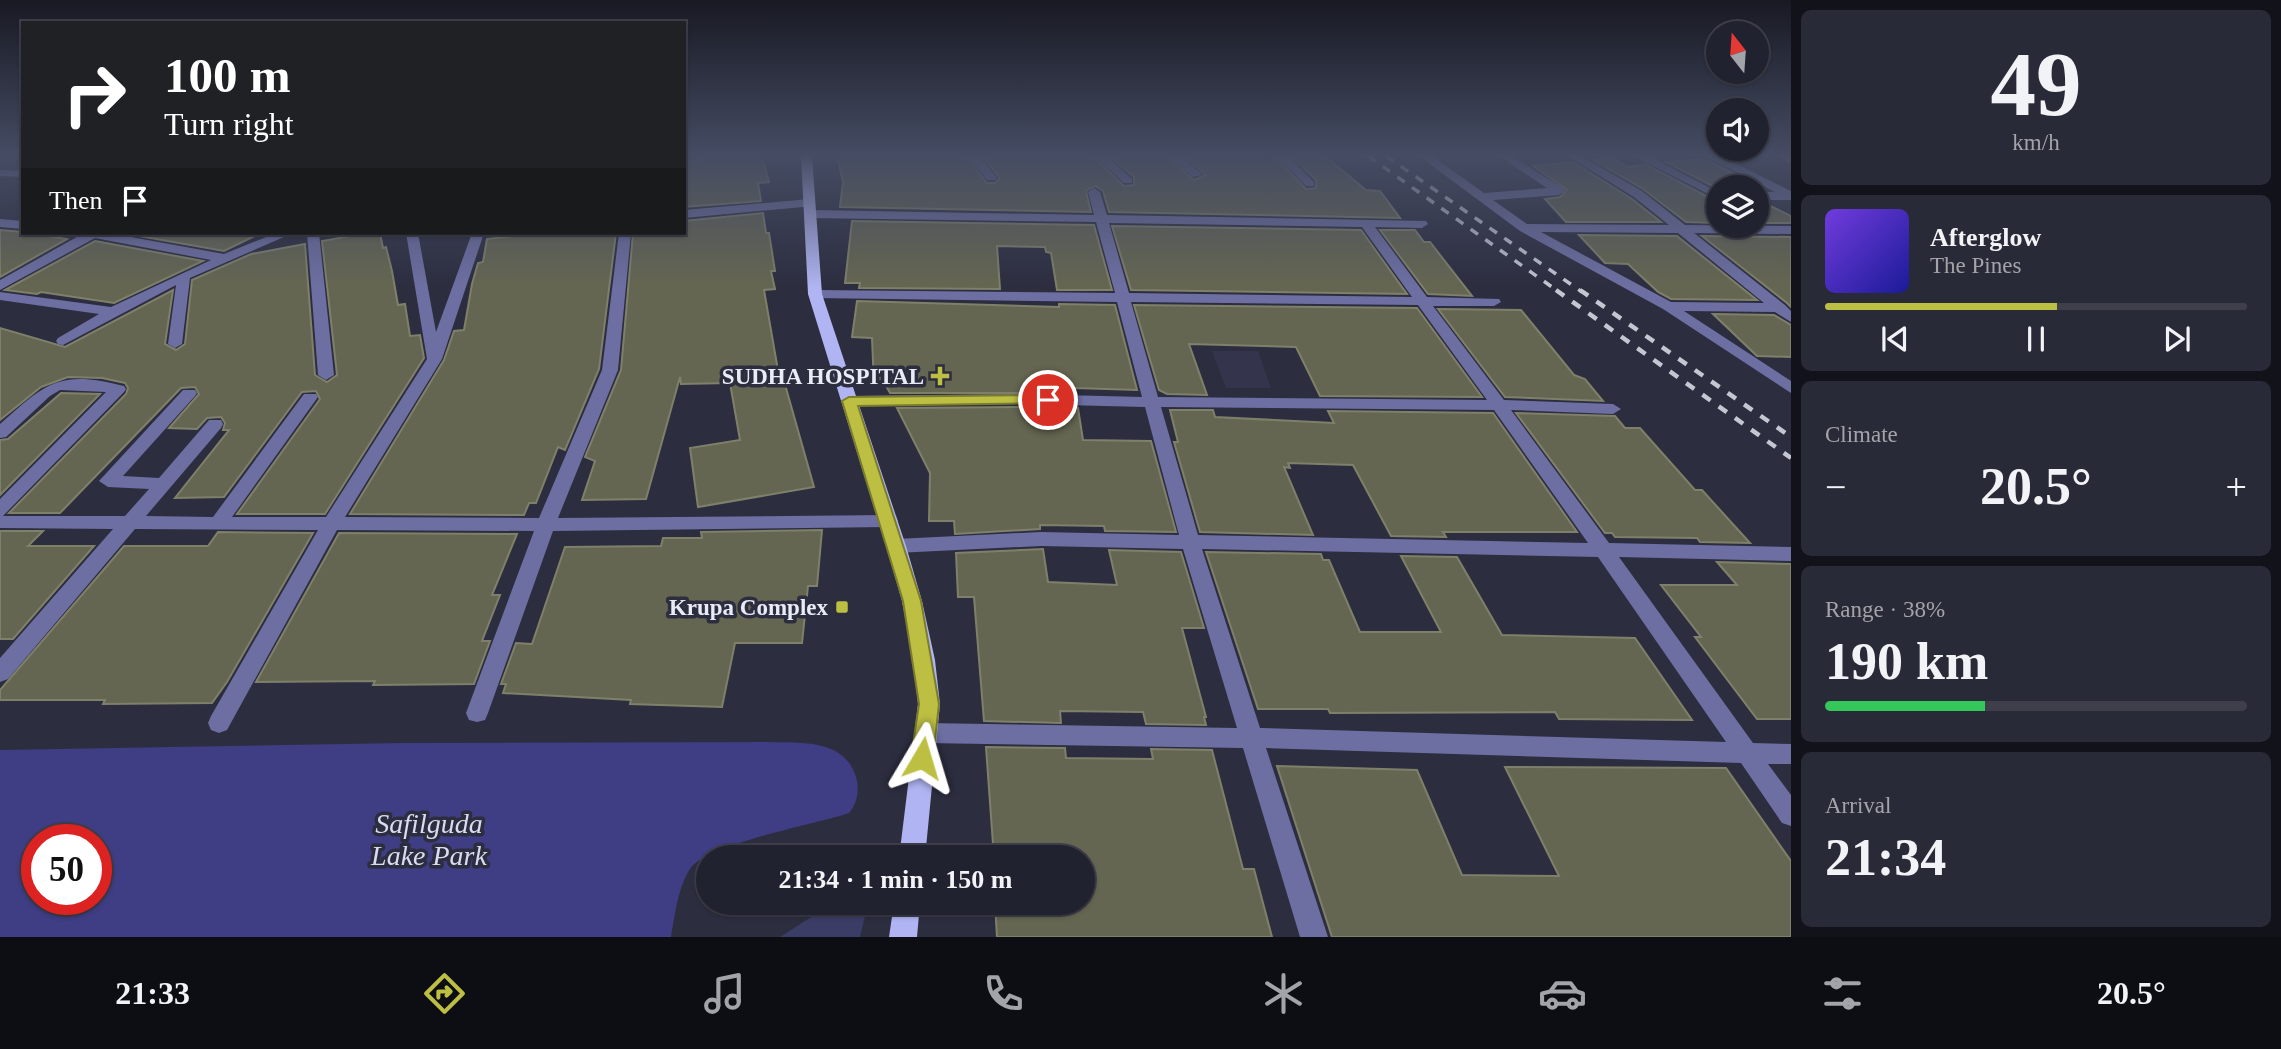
<!DOCTYPE html>
<meta charset="utf-8">
<style>
body{margin:0;font-family:"Times New Roman",serif;background:#292a37;color:#f1f3f6;height:100vh;display:flex;flex-direction:column;font-size:26px;white-space:nowrap}
*{box-sizing:border-box;margin:0}
p{font-size:23px;color:#a2a4aa}
.icon{flex:none;width:38px;height:38px;fill:none;stroke:currentColor;stroke-width:2;stroke-linecap:round;stroke-linejoin:round}
.map{position:relative;flex:1;overflow:hidden}
.sheet{display:flex;flex-direction:column;gap:10px;padding:10px;background:#12131a;width:490px}
.sheet>*{flex:none}
.top-card{position:absolute;left:21px;top:21px;width:665px;height:214px;border-radius:0px;box-shadow:0 2px 5px #0004,0 0 0 2px #3e3f4b;background:#202124;color:#fff;overflow:hidden}
.needle{width:46px;rotate:343deg}
.fabs{position:absolute;left:1706px;top:21px;display:grid;gap:14px}
.fabs a{display:grid;place-items:center;width:63px;height:63px;border-radius:50%;background:#21222f;box-shadow:0 2px 5px #0004,0 0 0 2px #3e3f4b;font-size:35px}
.speed{position:absolute;left:21px;top:824px;display:flex;gap:14px;font-size:35px;font-weight:700;text-align:center}
.speed>*{display:grid;place-content:center;width:91px;height:91px;border-radius:50%;background:#21222f;box-shadow:0 2px 5px #0004,0 0 0 2px #3e3f4b;line-height:1}
.speed .limit{border:10px solid #d22;background:#fff;color:#111}
.pin{position:absolute;display:grid;place-items:center;width:60px;height:60px;color:#fff;margin:-30px;border:4px solid #fff;border-radius:50%;box-shadow:0 2px 7px #0007}
.me{position:absolute;width:77px;margin:-38px;rotate:7deg;stroke-linejoin:round;filter:drop-shadow(0 0 5px #0008)}
.turn{display:flex;align-items:center;gap:24px;height:147px;padding:0 28px;font-size:32px}
.turn .icon{width:91px;height:91px;stroke-width:2.5}
.turn b{display:block;font-size:49px;line-height:60px}
.then{display:flex;align-items:center;height:66px;padding:0 28px;background:#0003;gap:14px;font-size:26px}
.big{font-size:52px;font-weight:700;line-height:1.1}
.sheet .widget{flex:1;display:flex;flex-direction:column;justify-content:center;gap:10px;min-width:0;padding:0 24px;border-radius:10px;background:#292a37}
.sheet .dial{align-items:center;gap:0}
.dial b{font-size:91px;line-height:1}
.song{display:flex;align-items:center;gap:21px}
.cover{width:84px;height:84px;border-radius:10px;background:linear-gradient(135deg,hsl(260 70% 55%),hsl(240 70% 35%))}
.played{height:7px;border-radius:4px;background:linear-gradient(90deg,#bdbf43 55%,#3e3f4b 55%)}
.keys{display:flex;justify-content:space-around;direction:ltr}
.heat{display:flex;justify-content:space-between;align-items:center;font-size:38px;direction:ltr}
.charge{height:10px;border-radius:5px;background:linear-gradient(90deg,#34c759 38%,#3e3f4b 0)}
.trip{position:absolute;left:696px;top:845px;width:399px;height:70px;border-radius:35px;background:#21222f;box-shadow:0 2px 5px #0004,0 0 0 2px #3e3f4b;font-weight:700;line-height:70px;text-align:center}
.menu{display:flex;height:112px;justify-content:space-around;align-items:center;background:#0d0e13;color:#a2a4aa}
.menu .icon{width:49px;height:49px}
.menu .on{color:#bdbf43}
.menu b{font-size:32px;color:#f1f3f6}
main{display:flex;flex:1;min-height:0}
.map>svg:first-child{display:block}
.built{fill:#34354d}
.green{fill:#3c3d67}
.water{fill:#3f3d83;fill-rule:evenodd}
.building{fill:#656651;stroke:#7f806a;stroke-width:2}
.lines{fill:none;stroke-linecap:round;stroke-linejoin:round}
.minor{fill:#6d6fa2;fill-rule:evenodd}
.major{fill:#b0b4f2;fill-rule:evenodd}
.rail-far1{stroke:#c4c6d2;stroke-width:3.5;stroke-dasharray:9 9;stroke-linecap:butt}
.rail{stroke:#c4c6d2;stroke-width:4.5;stroke-dasharray:10 10;stroke-linecap:butt}
.route{fill:#bdbf43;stroke:#7b7c2c;stroke-width:2}
.poi-dot{fill:#bdbf43;stroke:#2c2d3f;stroke-width:2.5}
.labels{text-anchor:middle;dominant-baseline:central;stroke-width:7;stroke-linejoin:round;paint-order:stroke}
.poi-label{font-size:23px;font-weight:bold;fill:#e9ebf6;stroke:#2c2d3f;text-anchor:end}
.near-water-label{font-size:28px;font-style:italic;fill:#d9dbf0;stroke:#2c2d3f}
</style>
<main>
<div class="map">
<svg width="1791" height="937" viewBox="0 0 1791 937">
<rect width="100%" height="100%" fill="#2c2d3f"/>
<!-- built -->
<path class="built" d="M 1212,351 L 1258,351 L 1271,388 L 1226,388 Z"/>
<!-- green -->
<path class="green" d="M 833,903 L 868,903 L 860,937 L 780,937 Z"/>
<!-- water -->
<path class="water" d="M 772,742 C 804,743 845,740 856,777 C 860,790 857,804 849,813 C 817,824 706,844 690,869 C 678,887 675,915 671,937 L 0,937 L 0,750 L 403,743 ZM 37,840 L 96,840 L 96,900 L 37,900 Z"/>
<!-- building -->
<g class="building">
<path d="M 698,156 L 762,156 L 769,182 L 758,183 L 761,201 L 684,207 L 684,162 L 698,161 Z"/>
<path d="M 837,156 L 966,156 L 987,183 L 995,183 L 1000,178 L 982,156 L 1093,156 L 1124,186 L 1134,185 L 1134,177 L 1109,156 L 1167,156 L 1194,180 L 1206,175 L 1184,156 L 1275,156 L 1306,189 L 1316,188 L 1316,180 L 1291,156 L 1325,156 L 1366,190 L 1380,191 L 1400,218 L 1109,212 L 1103,191 L 1095,186 L 1086,191 L 1091,212 L 840,207 L 843,182 Z"/>
<path d="M 1612,158 L 1628,167 L 1645,164 L 1718,202 L 1718,223 L 1686,222 L 1643,189 L 1593,160 Z"/>
<path d="M 1705,159 L 1764,189 L 1757,187 L 1718,189 L 1666,162 Z"/>
<path d="M 1573,162 L 1632,199 L 1661,222 L 1566,222 L 1545,199 L 1560,197 L 1567,190 L 1533,166 Z"/>
<path d="M 1757,203 L 1764,203 L 1791,216 L 1791,223 L 1757,223 Z"/>
<path d="M 763,213 L 766,233 L 769,233 L 775,271 L 771,271 L 775,289 L 764,290 L 780,382 L 784,381 L 814,487 L 698,507 L 690,448 L 740,440 L 730,383 L 681,384 L 680,377 L 646,499 L 582,500 L 595,461 L 585,457 L 621,370 L 633,233 L 684,233 L 684,221 Z"/>
<path d="M 852,221 L 1094,225 L 1112,290 L 1057,290 L 1051,253 L 1046,252 L 1045,247 L 997,246 L 1000,289 L 859,288 L 860,283 L 845,283 Z"/>
<path d="M 1112,226 L 1361,230 L 1407,294 L 1131,290 Z"/>
<path d="M 0,230 L 23,232 L 67,239 L 0,277 Z"/>
<path d="M 1380,230 L 1415,230 L 1424,242 L 1430,242 L 1472,296 L 1428,294 Z"/>
<path d="M 122,233 L 261,233 L 224,251 Z"/>
<path d="M 367,233 L 380,233 L 383,248 L 386,247 L 392,271 L 398,305 L 405,304 L 410,336 L 420,335 L 424,358 L 325,514 L 237,514 L 320,399 L 316,391 L 302,392 L 224,497 L 175,498 L 229,430 L 223,430 L 225,423 L 221,417 L 207,418 L 197,429 L 169,428 L 199,394 L 195,387 L 181,388 L 60,513 L 9,513 L 126,394 L 128,388 L 125,383 L 102,378 L 68,377 L 41,387 L 0,420 L 0,328 L 65,347 L 173,290 L 165,344 L 176,350 L 185,344 L 192,280 L 251,254 L 305,244 L 315,375 L 327,382 L 337,375 L 322,241 Z"/>
<path d="M 542,233 L 616,233 L 599,369 L 565,450 L 558,447 L 536,503 L 529,503 L 524,515 L 350,514 L 444,360 L 454,331 L 464,330 L 472,284 L 478,263 L 483,262 L 487,239 Z"/>
<path d="M 1579,235 L 1677,236 L 1757,300 L 1671,299 L 1658,292 L 1628,264 L 1605,263 Z"/>
<path d="M 1702,236 L 1791,237 L 1791,307 L 1787,303 Z"/>
<path d="M 95,241 L 203,261 L 114,303 L 41,292 L 37,294 L 5,290 Z"/>
<path d="M 857,301 L 1059,307 L 1059,304 L 1115,305 L 1137,390 L 1075,388 L 1075,393 L 890,393 L 885,384 L 874,385 L 872,338 L 852,337 Z"/>
<path d="M 1134,305 L 1417,308 L 1482,397 L 1320,396 L 1296,347 L 1189,344 L 1207,395 L 1167,394 L 1159,390 Z"/>
<path d="M 1438,309 L 1521,310 L 1574,375 L 1585,379 L 1603,401 L 1505,397 Z"/>
<path d="M 1713,314 L 1774,315 L 1791,325 L 1791,357 L 1757,356 Z"/>
<path d="M 61,393 L 100,394 L 0,495 L 0,440 L 8,439 Z"/>
<path d="M 1023,407 L 1078,408 L 1083,440 L 1151,441 L 1176,532 L 1105,531 L 1104,526 L 1040,525 L 1040,529 L 955,534 L 954,521 L 929,521 L 930,473 L 897,408 Z"/>
<path d="M 1170,410 L 1213,410 L 1215,417 L 1334,423 L 1328,411 L 1493,413 L 1577,532 L 1443,532 L 1446,537 L 1391,536 L 1353,465 L 1288,463 L 1290,468 L 1284,467 L 1313,535 L 1200,532 L 1174,442 L 1178,442 Z"/>
<path d="M 1516,413 L 1615,416 L 1625,428 L 1640,428 L 1695,490 L 1702,490 L 1750,543 L 1700,542 L 1697,538 L 1615,537 L 1612,533 L 1605,533 Z"/>
<path d="M 822,530 L 817,586 L 808,586 L 802,643 L 735,643 L 722,707 L 630,704 L 631,700 L 503,693 L 506,684 L 501,684 L 516,643 L 532,644 L 565,547 L 661,546 L 663,538 L 702,538 L 701,532 Z"/>
<path d="M 0,531 L 43,531 L 28,546 L 94,546 L 13,639 L 0,639 Z"/>
<path d="M 218,532 L 313,533 L 227,682 L 212,703 L 103,704 L 105,700 L 0,700 L 0,690 L 124,546 L 208,546 Z"/>
<path d="M 339,533 L 517,534 L 492,595 L 500,595 L 482,641 L 490,641 L 474,684 L 373,685 L 375,681 L 256,682 Z"/>
<path d="M 1043,549 L 1048,582 L 1117,585 L 1109,550 L 1181,552 L 1204,628 L 1182,628 L 1206,717 L 1204,717 L 1206,725 L 1146,724 L 1143,712 L 1060,711 L 1061,723 L 984,721 L 974,597 L 958,597 L 956,553 Z"/>
<path d="M 1206,552 L 1321,554 L 1323,560 L 1329,560 L 1360,632 L 1441,632 L 1401,556 L 1457,557 L 1502,635 L 1635,638 L 1692,720 L 1559,719 L 1555,712 L 1330,713 L 1328,709 L 1258,709 Z"/>
<path d="M 1717,562 L 1791,564 L 1791,719 L 1757,719 L 1695,637 L 1701,637 L 1661,585 L 1737,585 Z"/>
<path d="M 986,747 L 1065,748 L 1066,758 L 1153,759 L 1151,749 L 1212,750 L 1243,869 L 1254,869 L 1272,937 L 997,937 L 995,903 L 1083,903 L 1083,858 L 994,858 Z"/>
<path d="M 1277,766 L 1417,770 L 1462,875 L 1559,876 L 1505,767 L 1726,768 L 1791,861 L 1791,937 L 1332,937 Z"/>
</g>
<g class="lines">
<!-- minor -->
<g class="minor">
<path d="M 968,156 L 979,156 L 997,178 L 995,180 L 987,180 Z"/>
<path d="M 1095,156 L 1106,156 L 1132,179 L 1132,183 L 1124,183 Z"/>
<path d="M 1169,156 L 1181,156 L 1203,175 L 1193,177 Z"/>
<path d="M 1277,156 L 1288,156 L 1314,182 L 1314,186 L 1306,186 Z"/>
<path d="M 1419,156 L 1432,156 L 1484,193 L 1547,188 L 1499,156 L 1511,156 L 1563,188 L 1565,191 L 1559,195 L 1493,200 L 1527,224 L 1669,225 L 1634,197 L 1568,156 L 1581,156 L 1642,191 L 1685,225 L 1791,226 L 1791,234 L 1694,233 L 1785,305 L 1791,311 L 1791,322 L 1775,312 L 1684,311 L 1791,381 L 1791,393 L 1663,309 L 1520,231 ZM 1541,232 L 1678,233 L 1764,303 L 1671,302 Z"/>
<path d="M 1634,156 L 1648,156 L 1718,192 L 1718,199 Z"/>
<path d="M 1706,156 L 1720,156 L 1791,191 L 1791,200 L 1757,200 L 1757,192 L 1775,192 Z"/>
<path d="M 1776,156 L 1791,156 L 1791,163 Z"/>
<path d="M 0,170 L 23,171 L 23,177 L 0,176 Z"/>
<path d="M 1094,188 L 1100,192 L 1107,215 L 1426,221 L 1428,224 L 1422,228 L 1375,227 L 1427,297 L 1499,299 L 1501,302 L 1494,306 L 1433,306 L 1504,400 L 1613,404 L 1621,409 L 1613,414 L 1511,410 L 1609,543 L 1791,547 L 1791,561 L 1619,557 L 1753,743 L 1791,744 L 1791,764 L 1768,764 L 1791,795 L 1791,826 L 1782,823 L 1741,763 L 1266,748 L 1328,937 L 1300,937 L 1243,748 L 925,743 L 917,740 L 914,733 L 917,726 L 925,723 L 1237,728 L 1183,549 L 1041,546 L 896,553 L 889,551 L 886,546 L 889,541 L 896,539 L 1041,532 L 1179,535 L 1145,407 L 1023,404 L 849,406 L 841,401 L 849,396 L 1023,394 L 1142,397 L 1117,302 L 815,298 L 808,294 L 815,290 L 1115,293 L 1096,222 L 811,218 L 805,214 L 811,210 L 1094,215 L 1088,192 ZM 1109,223 L 1362,227 L 1412,297 L 1129,293 ZM 1131,302 L 1418,305 L 1487,400 L 1158,397 ZM 1161,407 L 1494,410 L 1588,543 L 1198,535 ZM 1202,549 L 1598,557 L 1726,742 L 1260,728 Z"/>
<path d="M 810,199 L 814,200 L 814,206 L 684,218 L 684,210 Z"/>
<path d="M 0,219 L 23,221 L 23,229 L 0,227 Z"/>
<path d="M 84,233 L 109,233 L 224,254 L 276,233 L 293,233 L 190,278 L 182,344 L 175,348 L 168,344 L 176,285 L 63,345 L 58,344 L 56,341 L 58,338 L 99,314 L 0,300 L 0,292 L 111,307 L 211,260 L 95,238 L 0,290 L 0,280 Z"/>
<path d="M 307,233 L 319,233 L 334,375 L 326,380 L 318,375 Z"/>
<path d="M 406,233 L 418,233 L 436,332 L 472,233 L 484,233 L 442,359 L 345,517 L 539,518 L 602,370 L 619,233 L 631,233 L 618,370 L 558,518 L 889,515 L 896,516 L 898,521 L 896,526 L 889,527 L 553,531 L 488,713 L 485,720 L 477,722 L 469,720 L 466,713 L 534,531 L 337,530 L 227,730 L 219,733 L 211,730 L 208,723 L 211,716 L 318,530 L 135,529 L 8,679 L 0,682 L 0,658 L 113,529 L 0,528 L 0,499 L 106,392 L 60,390 L 50,396 L 6,437 L 0,438 L 0,424 C 46,383 59,369 124,386 L 126,389 L 124,392 L 3,516 L 125,516 L 149,489 L 108,487 L 99,481 L 183,390 L 195,390 L 197,393 L 195,396 L 123,476 L 159,478 L 209,420 L 221,420 L 223,424 L 221,428 L 146,516 L 213,517 L 304,394 L 316,394 L 318,397 L 232,517 L 326,517 L 427,359 Z"/>
</g>
<!-- major -->
<g class="major">
<path d="M 801,156 L 812,156 L 822,294 L 906,546 L 922,601 L 935,660 L 940,704 L 925,858 L 899,858 L 918,704 L 913,660 L 902,601 L 886,546 L 808,294 Z"/>
<path d="M 894,903 L 920,903 L 917,937 L 889,937 Z"/>
</g>
<!-- rail-far1 -->
<g class="rail-far1">
<path d="M 1368,156 L 1559,292"/>
<path d="M 1386,156 L 1582,292"/>
</g>
<!-- rail -->
<g class="rail">
<path d="M 1556,290 L 1791,458"/>
<path d="M 1580,290 L 1791,437"/>
</g>
</g>
<!-- sky -->
<linearGradient id="sky" x2="0" y2="1"><stop stop-color="#181923"/><stop offset="0.54" stop-color="#454c63"/><stop offset="1" stop-color="#454c63" stop-opacity="0"/></linearGradient>
<rect width="1791" height="287" fill="url(#sky)"/>
<!-- route -->
<path class="route" d="M 1048,395 L 1053,397 L 1056,400 L 1053,403 L 858,406 L 921,601 L 939,704 L 933,758 L 930,765 L 922,768 L 915,765 L 911,758 L 919,704 L 903,601 L 842,401 L 849,397 Z"/>
<!-- markers -->
<g class="poi-dot">
<path d="M936.5 365.5h7v7h7v7h-7v7h-7v-7h-7v-7h7z"/>
<rect x="835" y="600" width="14" height="14" rx="3.5"/>
</g>
<g class="labels">
<!-- poi labels -->
<g class="poi-label">
<text x="924" y="376">SUDHA HOSPITAL</text>
<text x="828" y="607">Krupa Complex</text>
</g>
<!-- near-water labels -->
<g class="near-water-label">
<text x="429" y="823">Safilguda<tspan x="429" dy="32">Lake Park</tspan></text>
</g>
</g>
</svg>
<div class="fabs">
<a><svg class="needle" viewBox="-14 -14 28 28"><path d="M0-13l5 13h-10z" fill="#e53935"/><path d="M0 13l5-13h-10z" fill="#a2a4aa"/></svg></a>
<a><svg class="icon" aria-label="sound" viewBox="0 0 24 24"><path d="M4 9h4l5-4v14l-5-4H4zM17 9q2 3 0 6"/></svg></a>
<a><svg class="icon" aria-label="layers" viewBox="0 0 24 24"><path d="M12 4l9 5-9 5-9-5zM3 14l9 5 9-5"/></svg></a>
</div>
<div class="speed"><div class="limit">50</div></div>
<div class="pin" style="left:1048px;top:400px;background:#d93025"><svg class="icon" aria-label="arrive" viewBox="0 0 24 24"><path d="M6 21V4h12l-3 4 3 4H6"/></svg></div>
<svg class="me" style="left:922px;top:758px" viewBox="-20 -20 40 40"><path d="M0-17L14 15 0 8-14 15z" fill="#bdbf43" stroke="#fff" stroke-width="4"/></svg>
<div class="trip">21:34 · 1 min · 150 m</div>
<div class="top-card">
<div class="turn"><svg class="icon" aria-label="right" viewBox="0 0 24 24"><path d="M7 20v-9h11M14 6l5 5-5 5"/></svg><div><b>100 m</b>Turn right</div></div>
<div class="then">Then<svg class="icon" aria-label="arrive" viewBox="0 0 24 24"><path d="M6 21V4h12l-3 4 3 4H6"/></svg></div>
</div>
</div>
<section class="sheet">
<div class="widget dial"><b>49</b><p>km/h</p></div>
<div class="widget">
<div class="song"><i class="cover"></i><div><b>Afterglow</b><p>The Pines</p></div></div>
<div class="played"></div>
<div class="keys"><svg class="icon" aria-label="previous" viewBox="0 0 24 24"><path d="M18 5L8 12l10 7zM5 5v14"/></svg><svg class="icon" aria-label="pause" viewBox="0 0 24 24"><path d="M8 5v14M16 5v14"/></svg><svg class="icon" aria-label="next" viewBox="0 0 24 24"><path d="M6 5l10 7-10 7zM19 5v14"/></svg></div>
</div>
<div class="widget"><p>Climate</p>
<div class="heat"><a>−</a><b class="big">20.5°</b><a>+</a></div>
</div>
<div class="widget"><p>Range · 38%</p><b class="big">190 km</b><div class="charge"></div></div>
<div class="widget"><p>Arrival</p><b class="big">21:34</b></div>
</section>
</main>
<nav class="menu">
<b>21:33</b>
<svg class="icon on" aria-label="directions" viewBox="0 0 24 24"><path d="M12 3l9 9-9 9-9-9zM9 14v-3h6M13 9l2 2-2 2"/></svg>
<svg class="icon" aria-label="music" viewBox="0 0 24 24"><path d="M9 18V5l10-2v13"/><circle cx="6" cy="18" r="3"/><circle cx="16" cy="16" r="3"/></svg>
<svg class="icon" aria-label="phone" viewBox="0 0 24 24"><path d="M5 4h4l2 5-3 2q2 4 5 5l2-3 5 2v4C11 20 4 13 5 4z"/></svg>
<svg class="icon" aria-label="climate" viewBox="0 0 24 24"><path d="M12 3v18M4 7l16 10M4 17L20 7"/></svg>
<svg class="icon" aria-label="car" viewBox="0 0 24 24"><path d="M5 17H2v-5l4-1 3-4h7l3 4 3 1v5h-3M9 17h6M6 11h13"/><circle cx="7" cy="17" r="2"/><circle cx="17" cy="17" r="2"/></svg>
<svg class="icon" aria-label="filters" viewBox="0 0 24 24"><path d="M4 7h16M4 17h16"/><circle cx="9" cy="7" r="2"/><circle cx="15" cy="17" r="2"/></svg>
<b>20.5°</b>
</nav>
